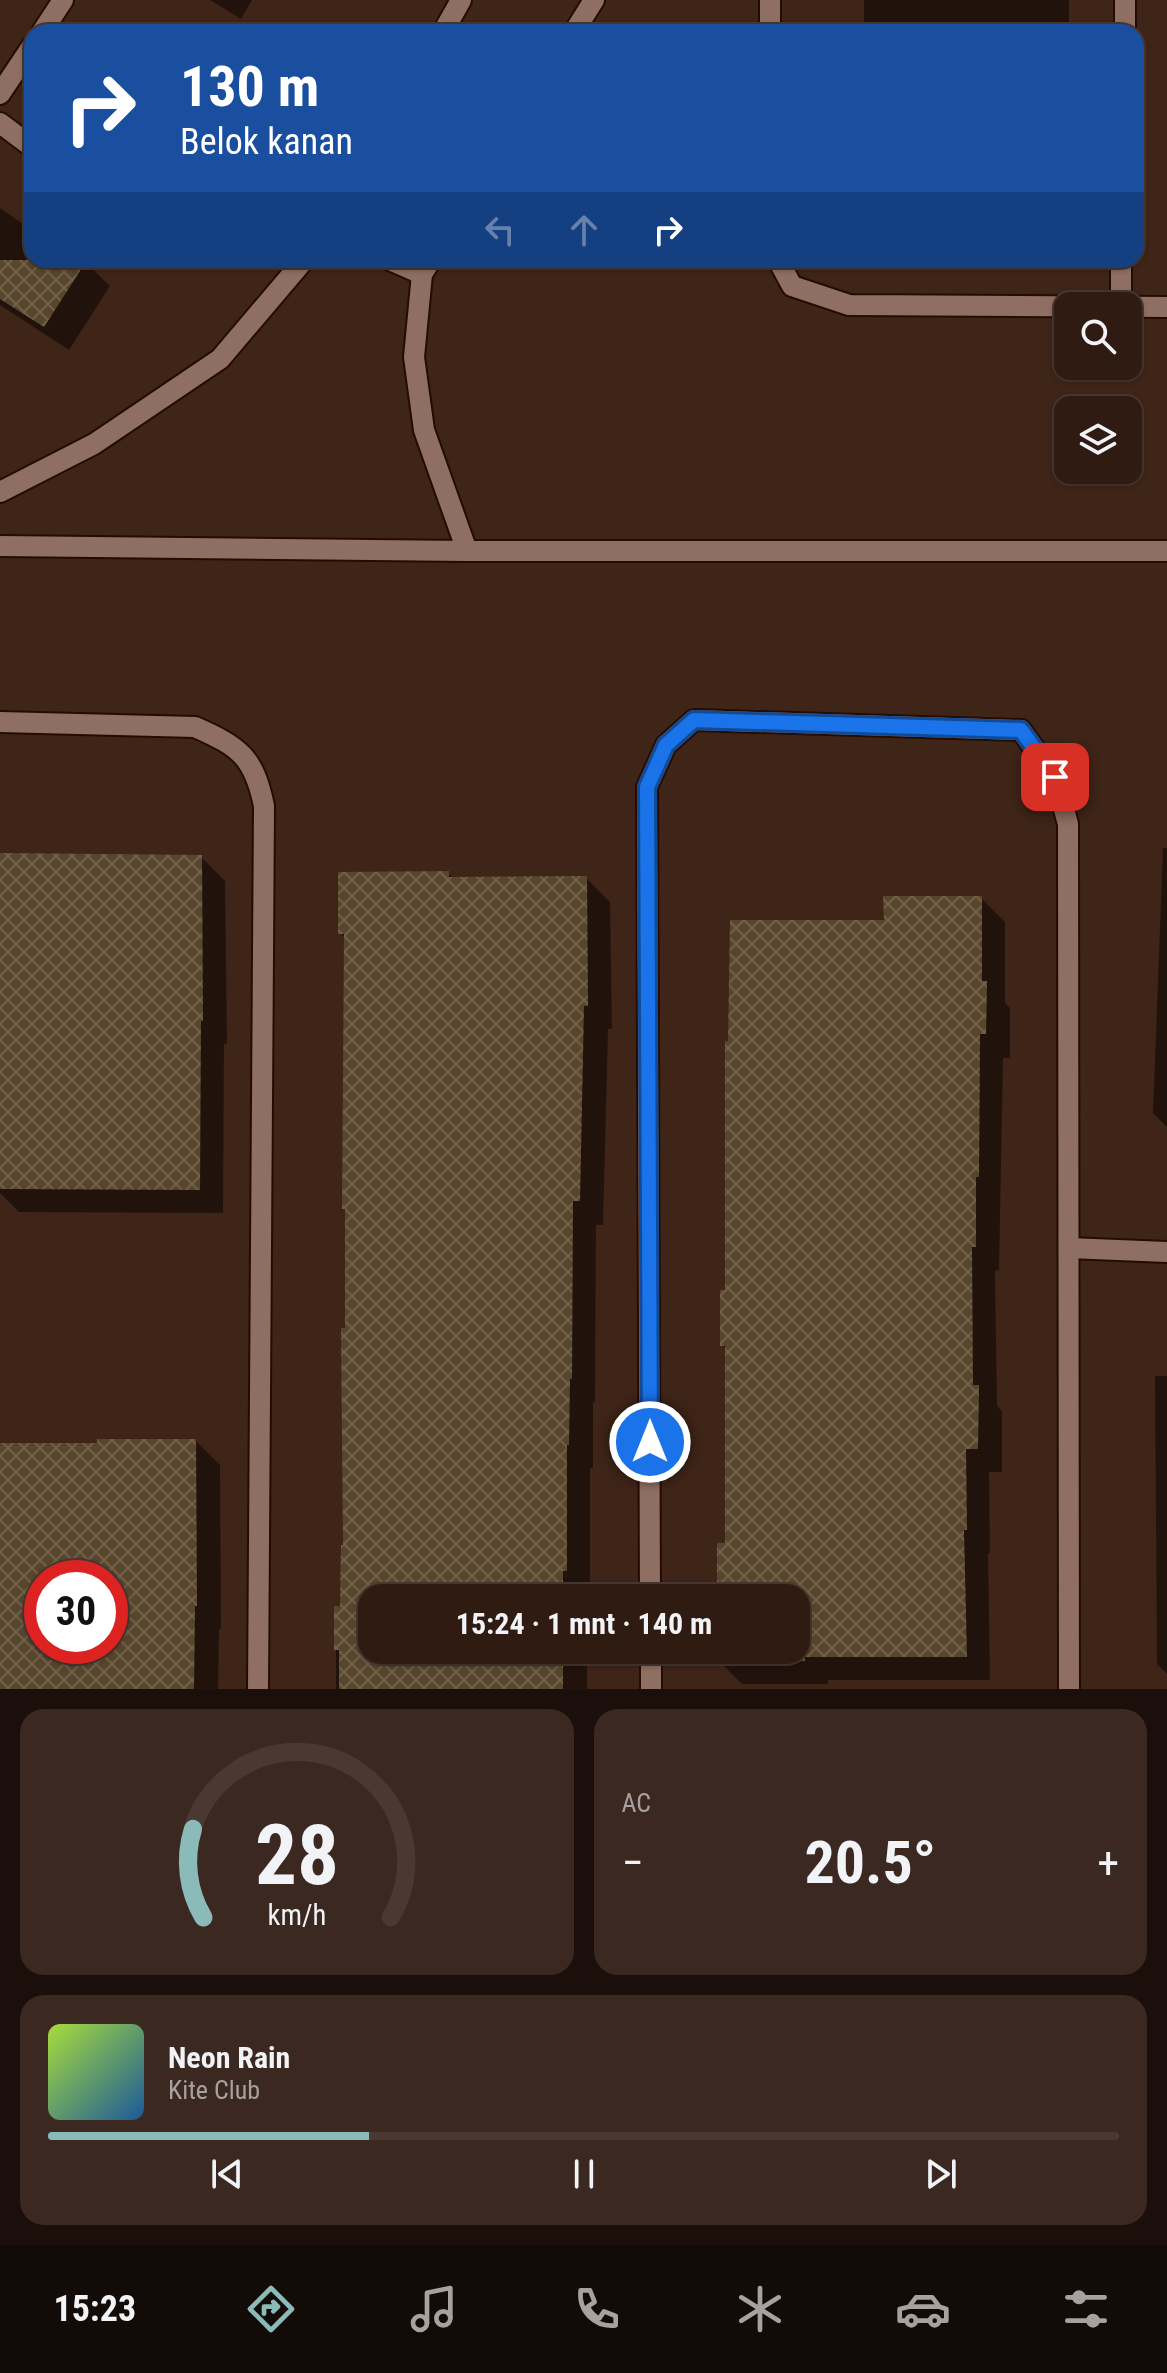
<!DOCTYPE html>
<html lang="id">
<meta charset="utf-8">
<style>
body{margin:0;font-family:"Roboto Condensed",sans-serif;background:#3b2820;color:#f1f3f6;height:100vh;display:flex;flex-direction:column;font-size:30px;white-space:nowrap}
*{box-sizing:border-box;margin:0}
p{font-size:26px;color:#a7a19f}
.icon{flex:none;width:44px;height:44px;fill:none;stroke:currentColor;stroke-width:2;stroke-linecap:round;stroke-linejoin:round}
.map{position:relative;height:1689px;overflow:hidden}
.side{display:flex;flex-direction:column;gap:20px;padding:20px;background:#1a0f0a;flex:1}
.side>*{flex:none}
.hud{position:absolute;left:24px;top:24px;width:1120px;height:244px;border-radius:24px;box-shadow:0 2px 6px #0004,0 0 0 2px #4a3932;background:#1a4fa0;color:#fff;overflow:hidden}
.fabs{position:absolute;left:1054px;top:292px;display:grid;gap:16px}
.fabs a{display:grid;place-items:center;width:88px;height:88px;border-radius:16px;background:#2f1b12;box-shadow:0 2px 6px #0004,0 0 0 2px #4a3932;font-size:40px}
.speed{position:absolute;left:24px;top:1560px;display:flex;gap:16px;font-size:40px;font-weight:700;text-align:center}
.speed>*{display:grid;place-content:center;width:104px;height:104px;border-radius:50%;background:#2f1b12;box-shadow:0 2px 6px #0004,0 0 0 2px #4a3932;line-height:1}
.speed .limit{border:12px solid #d22;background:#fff;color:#111}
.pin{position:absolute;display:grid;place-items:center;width:68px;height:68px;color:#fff;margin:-34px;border-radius:16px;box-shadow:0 4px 12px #0006}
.me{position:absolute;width:88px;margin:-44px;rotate:0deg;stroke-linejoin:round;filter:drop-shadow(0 0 6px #0008)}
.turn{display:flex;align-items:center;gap:28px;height:168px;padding:0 24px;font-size:36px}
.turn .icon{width:104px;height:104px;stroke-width:2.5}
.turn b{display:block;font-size:56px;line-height:68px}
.lanes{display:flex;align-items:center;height:76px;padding:0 24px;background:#0003;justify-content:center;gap:40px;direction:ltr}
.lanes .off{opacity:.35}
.big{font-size:60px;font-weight:700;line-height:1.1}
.side .tile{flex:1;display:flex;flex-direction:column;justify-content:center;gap:12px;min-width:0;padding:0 28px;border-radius:24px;background:#3b2820}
.side .dial{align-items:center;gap:0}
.dial svg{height:208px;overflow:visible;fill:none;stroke:#4a3932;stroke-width:7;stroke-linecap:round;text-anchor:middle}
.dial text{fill:#f1f3f6;stroke:none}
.song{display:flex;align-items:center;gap:24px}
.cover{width:96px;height:96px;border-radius:12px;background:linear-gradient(135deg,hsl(80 70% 55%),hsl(210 70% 35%))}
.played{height:8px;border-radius:4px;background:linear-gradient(90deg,#8bbbb9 30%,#4a3932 30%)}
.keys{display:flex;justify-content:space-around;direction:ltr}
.heat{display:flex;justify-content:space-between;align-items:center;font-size:44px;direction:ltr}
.side .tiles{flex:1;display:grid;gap:20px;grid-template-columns:1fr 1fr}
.tile:last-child{grid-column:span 2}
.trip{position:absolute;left:358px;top:1584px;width:452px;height:80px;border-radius:24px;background:#2f1b12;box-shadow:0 2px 6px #0004,0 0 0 2px #4a3932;font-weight:700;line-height:80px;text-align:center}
.tab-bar{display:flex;height:128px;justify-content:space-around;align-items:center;background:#130b07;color:#a7a19f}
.tab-bar .icon{width:56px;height:56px}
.tab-bar .current{color:#8bbbb9}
.tab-bar b{font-size:36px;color:#f1f3f6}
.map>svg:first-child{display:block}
.shadow{fill:#0007;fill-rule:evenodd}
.building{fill:url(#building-cross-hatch);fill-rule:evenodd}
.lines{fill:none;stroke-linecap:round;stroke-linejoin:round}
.street-casing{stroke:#250c03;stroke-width:24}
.secondary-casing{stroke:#250c03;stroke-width:24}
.street{stroke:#8f6f61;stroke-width:20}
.secondary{stroke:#8f6f61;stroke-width:20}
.route-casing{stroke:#114b97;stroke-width:20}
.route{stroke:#1a73e8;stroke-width:14}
</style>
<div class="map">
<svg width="1167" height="1689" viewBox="0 0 1167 1689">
<defs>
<pattern id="building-cross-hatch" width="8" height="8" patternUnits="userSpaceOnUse" patternTransform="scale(2)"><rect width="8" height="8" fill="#58462c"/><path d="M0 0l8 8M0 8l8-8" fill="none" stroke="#70604a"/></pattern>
</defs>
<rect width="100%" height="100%" fill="#3f2418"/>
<!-- shadow -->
<g class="shadow">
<path d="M 210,0 L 252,0 L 241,19 Z"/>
<rect x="864" y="0" width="205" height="32"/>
<path d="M 0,208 L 26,226 L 28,224 L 32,227 L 32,260 L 83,260 L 110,286 L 69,350 L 0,305 Z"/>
<path d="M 1163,848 L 1167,848 L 1167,1127 L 1153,1113 Z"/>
<path d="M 0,855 L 201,857 L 225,881 L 227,1044 L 224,1044 L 223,1213 L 19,1212 L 0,1193 Z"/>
<path d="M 448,873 L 454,879 L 586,878 L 610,902 L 612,1029 L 608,1029 L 603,1225 L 596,1225 L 595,1402 L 593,1402 L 593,1468 L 590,1468 L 590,1594 L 586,1594 L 586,1598 L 372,1598 L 372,1650 L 587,1650 L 587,1689 L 336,1689 L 336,1608 L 342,1608 L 346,1547 L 346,939 L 340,933 Z"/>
<path d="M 981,898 L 1005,922 L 1005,1003 L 1010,1008 L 1010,1058 L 1003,1058 L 999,1270 L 995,1271 L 997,1406 L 1002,1411 L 1002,1472 L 989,1472 L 990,1553 L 988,1553 L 990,1680 L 828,1680 L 828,1684 L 742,1684 L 718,1660 L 718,1650 L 796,1650 L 796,1598 L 718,1598 L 727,1545 L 727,1350 L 722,1345 L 727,1292 L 886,922 Z"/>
<path d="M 1155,1376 L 1167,1376 L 1167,1674 L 1157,1664 Z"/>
<path d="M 196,1441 L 220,1465 L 221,1629 L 219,1629 L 218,1689 L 0,1689 L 0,1445 L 99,1445 ZM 42,1578 L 110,1578 L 110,1646 L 42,1646 Z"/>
</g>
<!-- building -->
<g class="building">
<path d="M 0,260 L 87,260 L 44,327 L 0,299 Z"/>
<path d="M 0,853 L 202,855 L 203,1021 L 201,1021 L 200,1190 L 0,1189 Z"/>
<path d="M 449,871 L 449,877 L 587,876 L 588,1006 L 584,1006 L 580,1201 L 573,1201 L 572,1379 L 570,1379 L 569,1445 L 567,1445 L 567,1571 L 563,1571 L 563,1598 L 372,1598 L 372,1650 L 563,1650 L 563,1689 L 339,1689 L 339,1650 L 334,1650 L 334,1606 L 340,1606 L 341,1545 L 343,1545 L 341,1328 L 345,1328 L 345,1209 L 342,1209 L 344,934 L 338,934 L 338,872 Z"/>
<path d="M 883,896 L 982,896 L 982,981 L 987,981 L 986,1034 L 980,1034 L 979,1177 L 976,1177 L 976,1247 L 972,1247 L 973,1385 L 979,1385 L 978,1449 L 966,1449 L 967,1530 L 964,1530 L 967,1657 L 805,1657 L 805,1661 L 717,1661 L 717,1650 L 796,1650 L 796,1598 L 717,1598 L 717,1543 L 725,1543 L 725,1346 L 720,1346 L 720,1290 L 725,1290 L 725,1041 L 728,1041 L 730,920 L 884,920 Z"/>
<path d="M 97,1439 L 196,1439 L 197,1606 L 195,1606 L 194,1689 L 0,1689 L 0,1443 L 97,1443 ZM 42,1578 L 110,1578 L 110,1646 L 42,1646 Z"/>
</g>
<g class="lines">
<defs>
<g id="street">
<path d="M 42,32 L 63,0"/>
<path d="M 443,32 L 461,0"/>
<path d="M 574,32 L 594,0"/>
<path d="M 770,32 L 770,0"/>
<path d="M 1125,32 L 1125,0"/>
<path d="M 0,94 L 32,46"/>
<path d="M 0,123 L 32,147"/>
<path d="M 390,260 L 422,274"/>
<path d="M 431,260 L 422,274 L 414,357 L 424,430 L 467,551"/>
<path d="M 778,260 L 792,286 L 849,305 L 1167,307"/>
<path d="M 1121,306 L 1121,260"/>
<path d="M 0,492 L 94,444 L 220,359 L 304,260"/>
<path d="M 0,722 L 195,727 C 240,747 254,757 264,806 L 258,1689"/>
<path d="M 1069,1248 L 1167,1252"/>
<path d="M 650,1598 L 647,787 L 666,745 L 694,720 L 1021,730 L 1055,777 L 1068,824 L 1069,1689"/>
<path d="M 651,1650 L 651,1689"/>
</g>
<path id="secondary" d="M 0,546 L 467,551 L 1167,551"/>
</defs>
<!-- street casing -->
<use href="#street" class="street-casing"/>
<!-- secondary casing -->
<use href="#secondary" class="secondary-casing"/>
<!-- street -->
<use href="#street" class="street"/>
<!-- secondary -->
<use href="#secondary" class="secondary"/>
</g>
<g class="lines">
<defs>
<path id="route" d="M 650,1442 L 647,787 L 666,745 L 694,720 L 1021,730 L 1055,777"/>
</defs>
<!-- route casing -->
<use href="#route" class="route-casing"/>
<!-- route -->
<use href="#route" class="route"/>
</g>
</svg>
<div class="fabs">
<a><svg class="icon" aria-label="search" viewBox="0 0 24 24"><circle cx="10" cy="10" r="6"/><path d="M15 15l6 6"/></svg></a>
<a><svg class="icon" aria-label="layers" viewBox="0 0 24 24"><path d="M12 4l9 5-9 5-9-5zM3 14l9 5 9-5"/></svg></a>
</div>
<div class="speed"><div class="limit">30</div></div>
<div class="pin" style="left:1055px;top:777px;background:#d93025"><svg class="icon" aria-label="arrive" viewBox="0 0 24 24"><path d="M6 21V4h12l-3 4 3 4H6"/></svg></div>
<svg class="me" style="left:650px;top:1442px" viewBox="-20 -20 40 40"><circle r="17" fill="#1a73e8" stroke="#fff" stroke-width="3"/><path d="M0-11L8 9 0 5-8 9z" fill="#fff"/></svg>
<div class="trip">15:24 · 1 mnt · 140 m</div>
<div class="hud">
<div class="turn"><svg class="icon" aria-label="right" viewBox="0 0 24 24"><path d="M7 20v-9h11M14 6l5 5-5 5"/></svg><div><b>130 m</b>Belok kanan</div></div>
<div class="lanes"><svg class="icon off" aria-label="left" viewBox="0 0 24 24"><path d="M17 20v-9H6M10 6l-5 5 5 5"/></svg><svg class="icon off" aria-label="ahead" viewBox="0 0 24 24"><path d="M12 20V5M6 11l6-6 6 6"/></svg><svg class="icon" aria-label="right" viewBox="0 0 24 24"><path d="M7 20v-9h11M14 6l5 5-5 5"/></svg></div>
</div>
</div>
<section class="side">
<div class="tiles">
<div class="tile dial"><svg viewBox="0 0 100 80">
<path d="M14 69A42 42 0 1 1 86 69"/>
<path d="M14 69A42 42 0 0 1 10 35" stroke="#8bbbb9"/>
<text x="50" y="56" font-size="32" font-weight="700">28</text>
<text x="50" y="72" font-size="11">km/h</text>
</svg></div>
<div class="tile"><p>AC</p>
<div class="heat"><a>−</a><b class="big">20.5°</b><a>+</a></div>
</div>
<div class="tile">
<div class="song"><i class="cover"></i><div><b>Neon Rain</b><p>Kite Club</p></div></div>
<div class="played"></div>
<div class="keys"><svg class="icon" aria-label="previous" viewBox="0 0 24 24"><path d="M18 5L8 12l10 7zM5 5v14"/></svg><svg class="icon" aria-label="pause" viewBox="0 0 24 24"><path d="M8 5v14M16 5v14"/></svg><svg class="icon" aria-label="next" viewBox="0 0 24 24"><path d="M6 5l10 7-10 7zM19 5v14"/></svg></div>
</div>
</div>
</section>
<nav class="tab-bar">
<b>15:23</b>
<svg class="icon current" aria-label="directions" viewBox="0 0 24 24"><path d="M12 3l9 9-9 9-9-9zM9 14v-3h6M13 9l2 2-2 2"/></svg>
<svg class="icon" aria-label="music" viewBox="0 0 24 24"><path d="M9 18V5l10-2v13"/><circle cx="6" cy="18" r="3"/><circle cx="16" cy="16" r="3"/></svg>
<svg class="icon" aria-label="phone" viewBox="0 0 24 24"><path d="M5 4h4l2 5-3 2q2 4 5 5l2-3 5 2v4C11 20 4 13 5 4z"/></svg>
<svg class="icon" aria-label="climate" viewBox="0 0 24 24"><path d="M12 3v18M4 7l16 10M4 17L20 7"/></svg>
<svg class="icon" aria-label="car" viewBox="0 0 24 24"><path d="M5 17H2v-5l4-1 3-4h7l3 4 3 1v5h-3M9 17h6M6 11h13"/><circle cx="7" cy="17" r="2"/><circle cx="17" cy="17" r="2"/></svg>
<svg class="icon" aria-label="filters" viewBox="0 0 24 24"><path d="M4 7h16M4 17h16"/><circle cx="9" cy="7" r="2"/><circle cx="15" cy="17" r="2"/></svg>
</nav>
